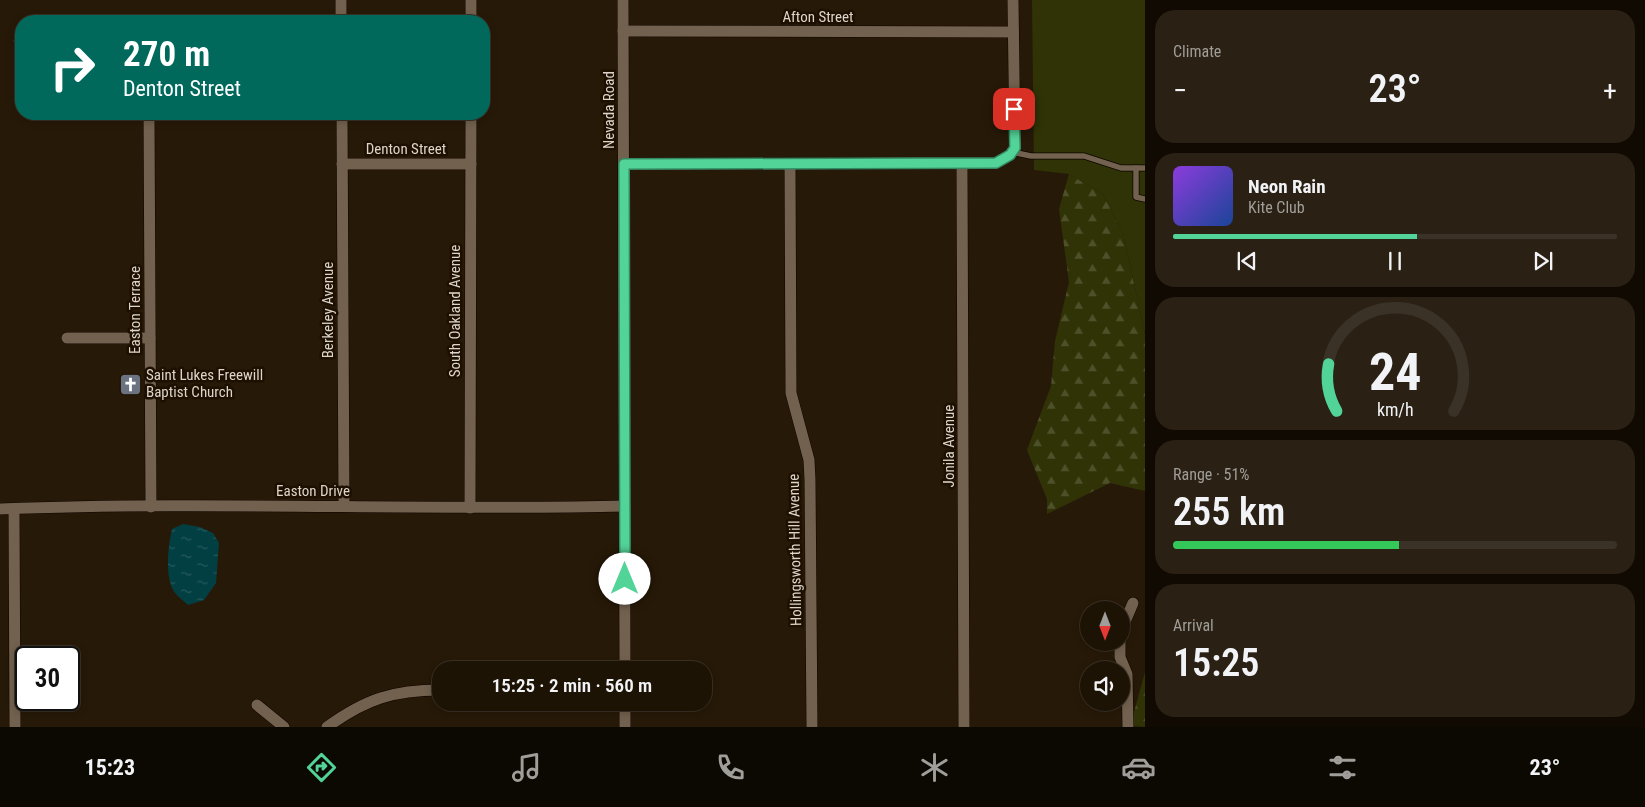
<!DOCTYPE html>
<meta charset="utf-8">
<style>
body{margin:0;font-family:"Roboto Condensed",sans-serif;background:#2a2013;color:#f1f3f6;height:100vh;display:flex;flex-direction:column;font-size:19px;white-space:nowrap}
*{box-sizing:border-box;margin:0}
p{font-size:16px;color:#a09e9a}
.icon{flex:none;width:28px;height:28px;fill:none;stroke:currentColor;stroke-width:2;stroke-linecap:round;stroke-linejoin:round}
.map{position:relative;flex:1;overflow:hidden}
.panel{display:flex;flex-direction:column;gap:10px;padding:10px;background:#100a03;width:500px}
.panel>*{flex:none}
.top-card{position:absolute;left:15px;top:15px;width:475px;height:105px;border-radius:20px;box-shadow:0 2px 8px #0003,0 0 0 1px #3b3227;background:#00695c;color:#fff;overflow:hidden}
.needle{width:32px;rotate:180deg}
.fabs{position:absolute;left:1080px;top:601px;display:grid;gap:10px}
.fabs a{display:grid;place-items:center;width:50px;height:50px;border-radius:50%;background:#1d1305;box-shadow:0 2px 8px #0003,0 0 0 1px #3b3227;font-size:25px}
.speed{position:absolute;left:15px;top:646px;display:flex;gap:10px;font-size:25px;font-weight:700;text-align:center}
.speed>*{display:grid;place-content:center;width:65px;height:65px;border-radius:50%;background:#1d1305;box-shadow:0 2px 8px #0003,0 0 0 1px #3b3227;line-height:1}
.speed .limit{border:2px solid #111;border-radius:8px;background:#fff;color:#111}
.pin{position:absolute;display:grid;place-items:center;width:42px;height:42px;color:#fff;margin:-21px;border-radius:10px;box-shadow:0 2px 8px #0006}
.me{position:absolute;width:55px;margin:-28px;rotate:0deg;stroke-linejoin:round;filter:drop-shadow(0 0 4px #0008)}
.turn{display:flex;align-items:center;gap:18px;height:105px;padding:0 25px;font-size:22px}
.turn .icon{width:65px;height:65px;stroke-width:2.5}
.turn b{display:block;font-size:35px;line-height:42px}
.big{font-size:38px;font-weight:600;line-height:1.1}
.panel .widget{flex:1;display:flex;flex-direction:column;justify-content:center;gap:8px;min-width:0;padding:0 18px;border-radius:20px;background:#2a2013}
.panel .dial{align-items:center;gap:0}
.dial svg{height:130px;overflow:visible;fill:none;stroke:#3b3227;stroke-width:7;stroke-linecap:round;text-anchor:middle}
.dial text{fill:#f1f3f6;stroke:none}
.song{display:flex;align-items:center;gap:15px}
.cover{width:60px;height:60px;border-radius:8px;background:linear-gradient(135deg,hsl(270 70% 55%),hsl(220 70% 35%))}
.played{height:5px;border-radius:2px;background:linear-gradient(90deg,#52d397 55%,#3b3227 55%)}
.keys{display:flex;justify-content:space-around;direction:ltr}
.heat{display:flex;justify-content:space-between;align-items:center;font-size:28px;direction:ltr}
.charge{height:8px;border-radius:4px;background:linear-gradient(90deg,#34c759 51%,#3b3227 0)}
.trip{position:absolute;left:432px;top:661px;width:280px;height:50px;border-radius:20px;background:#1d1305;box-shadow:0 2px 8px #0003,0 0 0 1px #3b3227;font-weight:600;line-height:50px;text-align:center}
.dock{display:flex;height:80px;justify-content:space-around;align-items:center;background:#0c0802;color:#a09e9a}
.dock .icon{width:35px;height:35px}
.dock .selected{color:#52d397}
.dock b{font-size:22px;color:#f1f3f6}
main{display:flex;flex:1;min-height:0}
.map>svg:first-child{display:block}
.forest{fill:url(#forest-firs)}
.green{fill:#2f3306}
.water{fill:url(#water-ripples)}
.lines{fill:none;stroke-linecap:round;stroke-linejoin:round}
.service-casing{stroke:#0f0400;stroke-width:7}
.minor-casing{stroke:#0f0400;stroke-width:12}
.service{stroke:#72614e;stroke-width:5.5}
.minor{stroke:#72614e;stroke-width:11}
.route-casing{stroke:#358962;stroke-width:12}
.route{stroke:#52d397;stroke-width:9}
.labels{text-anchor:middle;dominant-baseline:central;stroke-width:5;stroke-linejoin:round;paint-order:stroke}
.street-label{font-size:15px;fill:#ded5ca;stroke:#1d1001}
.poi-label{font-size:15px;fill:#ded5ca;stroke:#1d1001;text-anchor:start}
</style>
<main>
<div class="map">
<svg width="1145" height="727" viewBox="0 0 1145 727">
<defs>
<pattern id="forest-firs" width="22" height="20" patternUnits="userSpaceOnUse" patternTransform="scale(1.25)"><rect width="22" height="20" fill="#2f3306"/><path d="M5 1l3.5 6h-7zM16 11l3.5 6h-7z" fill="#4d5029"/></pattern>
<pattern id="water-ripples" width="26" height="14" patternUnits="userSpaceOnUse" patternTransform="scale(1.25)"><rect width="26" height="14" fill="#023f43"/><path d="M2 4q2-2 4 0t4 0M15 11q2-2 4 0t4 0" fill="none" stroke="#265a5d"/></pattern>
</defs>
<rect width="100%" height="100%" fill="#271907"/>
<!-- forest -->
<g class="forest">
<path d="M 1069,174 L 1103,194 L 1123,233 L 1145,334 L 1145,491 L 1110,483 L 1047,514 L 1047,499 L 1027,450 L 1051,386 L 1055,341 L 1069,282 L 1059,209 Z"/>
<path d="M 1145,672 L 1145,727 L 1133,726 L 1133,716 Z"/>
</g>
<!-- green -->
<path class="green" d="M 1032,0 L 1145,0 L 1145,334 L 1123,233 L 1103,194 L 1069,174 L 1034,170 Z"/>
<!-- water -->
<path class="water" d="M 183,524 L 200,527 L 213,533 L 219,543 L 216,583 L 204,600 L 188,605 C 184,601 179,598 176,594 C 164,580 168,546 172,529 Z"/>
<g class="lines">
<defs>
<g id="service">
<path d="M 1012,152 L 1031,156 L 1084,156 L 1121,168 L 1145,168"/>
<path d="M 1136,168 L 1136,197 L 1145,199"/>
</g>
<g id="minor">
<path d="M 341,0 L 341,21"/>
<path d="M 471,0 L 471,21"/>
<path d="M 623,0 L 625,670"/>
<path d="M 623,31 L 1013,32"/>
<path d="M 19,41 L 21,41"/>
<path d="M 149,114 L 151,507"/>
<path d="M 342,114 L 344,506"/>
<path d="M 342,164 L 471,164"/>
<path d="M 624,164 L 996,163 L 1010,155 L 1015,148 L 1013,0"/>
<path d="M 790,164 L 791,393 L 809,460 L 810,480 L 812,727"/>
<path d="M 962,164 L 964,727"/>
<path d="M 67,338 L 150,338"/>
<path d="M 470,508 L 471,114"/>
<path d="M 0,509 C 208,501 417,511 625,506"/>
<path d="M 14,509 L 15,727"/>
<path d="M 1121,631 L 1133,603"/>
<path d="M 1120,642 L 1120,657 L 1127,674 L 1128,727"/>
<path d="M 625,702 L 625,727"/>
<path d="M 257,705 L 284,727"/>
<path d="M 327,727 C 366,699 393,690 441,690"/>
</g>
</defs>
<!-- service casing -->
<use href="#service" class="service-casing"/>
<!-- minor casing -->
<use href="#minor" class="minor-casing"/>
<!-- service -->
<use href="#service" class="service"/>
<!-- minor -->
<use href="#minor" class="minor"/>
</g>
<g class="lines">
<defs>
<path id="route" d="M 625,579 L 624,164 L 996,163 L 1010,155 L 1015,148 L 1014,109"/>
</defs>
<!-- route casing -->
<use href="#route" class="route-casing"/>
<!-- route -->
<use href="#route" class="route"/>
</g>
<!-- icons -->
<defs>
<symbol id="church-square" viewBox="-11 -11 22 22"><rect x="-9" y="-9" width="18" height="18" rx="4" fill="#6b7280" stroke="#1d1001"/><path d="M-1.2-6h2.4v3.5h3.3v2.4h-3.3V6h-2.4V-.1h-3.3v-2.4h3.3Z" fill="#fff"/></symbol>
</defs>
<g fill-rule="evenodd">
<use href="#church-square" x="118" y="372" width="25" height="25"/>
</g>
<g class="labels">
<!-- street labels -->
<g class="street-label">
<text x="818" y="17">Afton Street</text>
<text transform="translate(609 110) rotate(-90)">Nevada Road</text>
<text x="406" y="149">Denton Street</text>
<text transform="translate(135 310) rotate(-90)">Easton Terrace</text>
<text transform="translate(328 310) rotate(-90)">Berkeley Avenue</text>
<text transform="translate(455 311) rotate(-90)">South Oakland Avenue</text>
<text transform="translate(949 446) rotate(-90)">Jonila Avenue</text>
<text x="313" y="491">Easton Drive</text>
<text transform="translate(795 550) rotate(-91)">Hollingsworth Hill Avenue</text>
</g>
<!-- poi labels -->
<g class="poi-label">
<text x="146" y="375">Saint Lukes Freewill<tspan x="146" dy="17">Baptist Church</tspan></text>
</g>
</g>
</svg>
<div class="fabs">
<a><svg class="needle" viewBox="-14 -14 28 28"><path d="M0-13l5 13h-10z" fill="#e53935"/><path d="M0 13l5-13h-10z" fill="#a09e9a"/></svg></a>
<a><svg class="icon" aria-label="sound" viewBox="0 0 24 24"><path d="M4 9h4l5-4v14l-5-4H4zM17 9q2 3 0 6"/></svg></a>
</div>
<div class="speed"><div class="limit">30</div></div>
<div class="pin" style="left:1014px;top:109px;background:#d93025"><svg class="icon" aria-label="arrive" viewBox="0 0 24 24"><path d="M6 21V4h12l-3 4 3 4H6"/></svg></div>
<svg class="me" style="left:625px;top:579px" viewBox="-20 -20 40 40"><circle r="19" fill="#fff"/><path d="M0-13L10 11 0 6-10 11z" fill="#52d397"/></svg>
<div class="trip">15:25 · 2 min · 560 m</div>
<div class="top-card">
<div class="turn"><svg class="icon" aria-label="right" viewBox="0 0 24 24"><path d="M7 20v-9h11M14 6l5 5-5 5"/></svg><div><b>270 m</b>Denton Street</div></div>
</div>
</div>
<section class="panel">
<div class="widget"><p>Climate</p>
<div class="heat"><a>−</a><b class="big">23°</b><a>+</a></div>
</div>
<div class="widget">
<div class="song"><i class="cover"></i><div><b>Neon Rain</b><p>Kite Club</p></div></div>
<div class="played"></div>
<div class="keys"><svg class="icon" aria-label="previous" viewBox="0 0 24 24"><path d="M18 5L8 12l10 7zM5 5v14"/></svg><svg class="icon" aria-label="pause" viewBox="0 0 24 24"><path d="M8 5v14M16 5v14"/></svg><svg class="icon" aria-label="next" viewBox="0 0 24 24"><path d="M6 5l10 7-10 7zM19 5v14"/></svg></div>
</div>
<div class="widget dial"><svg viewBox="0 0 100 80">
<path d="M14 69A42 42 0 1 1 86 69"/>
<path d="M14 69A42 42 0 0 1 9 40" stroke="#52d397"/>
<text x="50" y="56" font-size="32" font-weight="700">24</text>
<text x="50" y="72" font-size="11">km/h</text>
</svg></div>
<div class="widget"><p>Range · 51%</p><b class="big">255 km</b><div class="charge"></div></div>
<div class="widget"><p>Arrival</p><b class="big">15:25</b></div>
</section>
</main>
<nav class="dock">
<b>15:23</b>
<svg class="icon selected" aria-label="directions" viewBox="0 0 24 24"><path d="M12 3l9 9-9 9-9-9zM9 14v-3h6M13 9l2 2-2 2"/></svg>
<svg class="icon" aria-label="music" viewBox="0 0 24 24"><path d="M9 18V5l10-2v13"/><circle cx="6" cy="18" r="3"/><circle cx="16" cy="16" r="3"/></svg>
<svg class="icon" aria-label="phone" viewBox="0 0 24 24"><path d="M5 4h4l2 5-3 2q2 4 5 5l2-3 5 2v4C11 20 4 13 5 4z"/></svg>
<svg class="icon" aria-label="climate" viewBox="0 0 24 24"><path d="M12 3v18M4 7l16 10M4 17L20 7"/></svg>
<svg class="icon" aria-label="car" viewBox="0 0 24 24"><path d="M5 17H2v-5l4-1 3-4h7l3 4 3 1v5h-3M9 17h6M6 11h13"/><circle cx="7" cy="17" r="2"/><circle cx="17" cy="17" r="2"/></svg>
<svg class="icon" aria-label="filters" viewBox="0 0 24 24"><path d="M4 7h16M4 17h16"/><circle cx="9" cy="7" r="2"/><circle cx="15" cy="17" r="2"/></svg>
<b>23°</b>
</nav>
